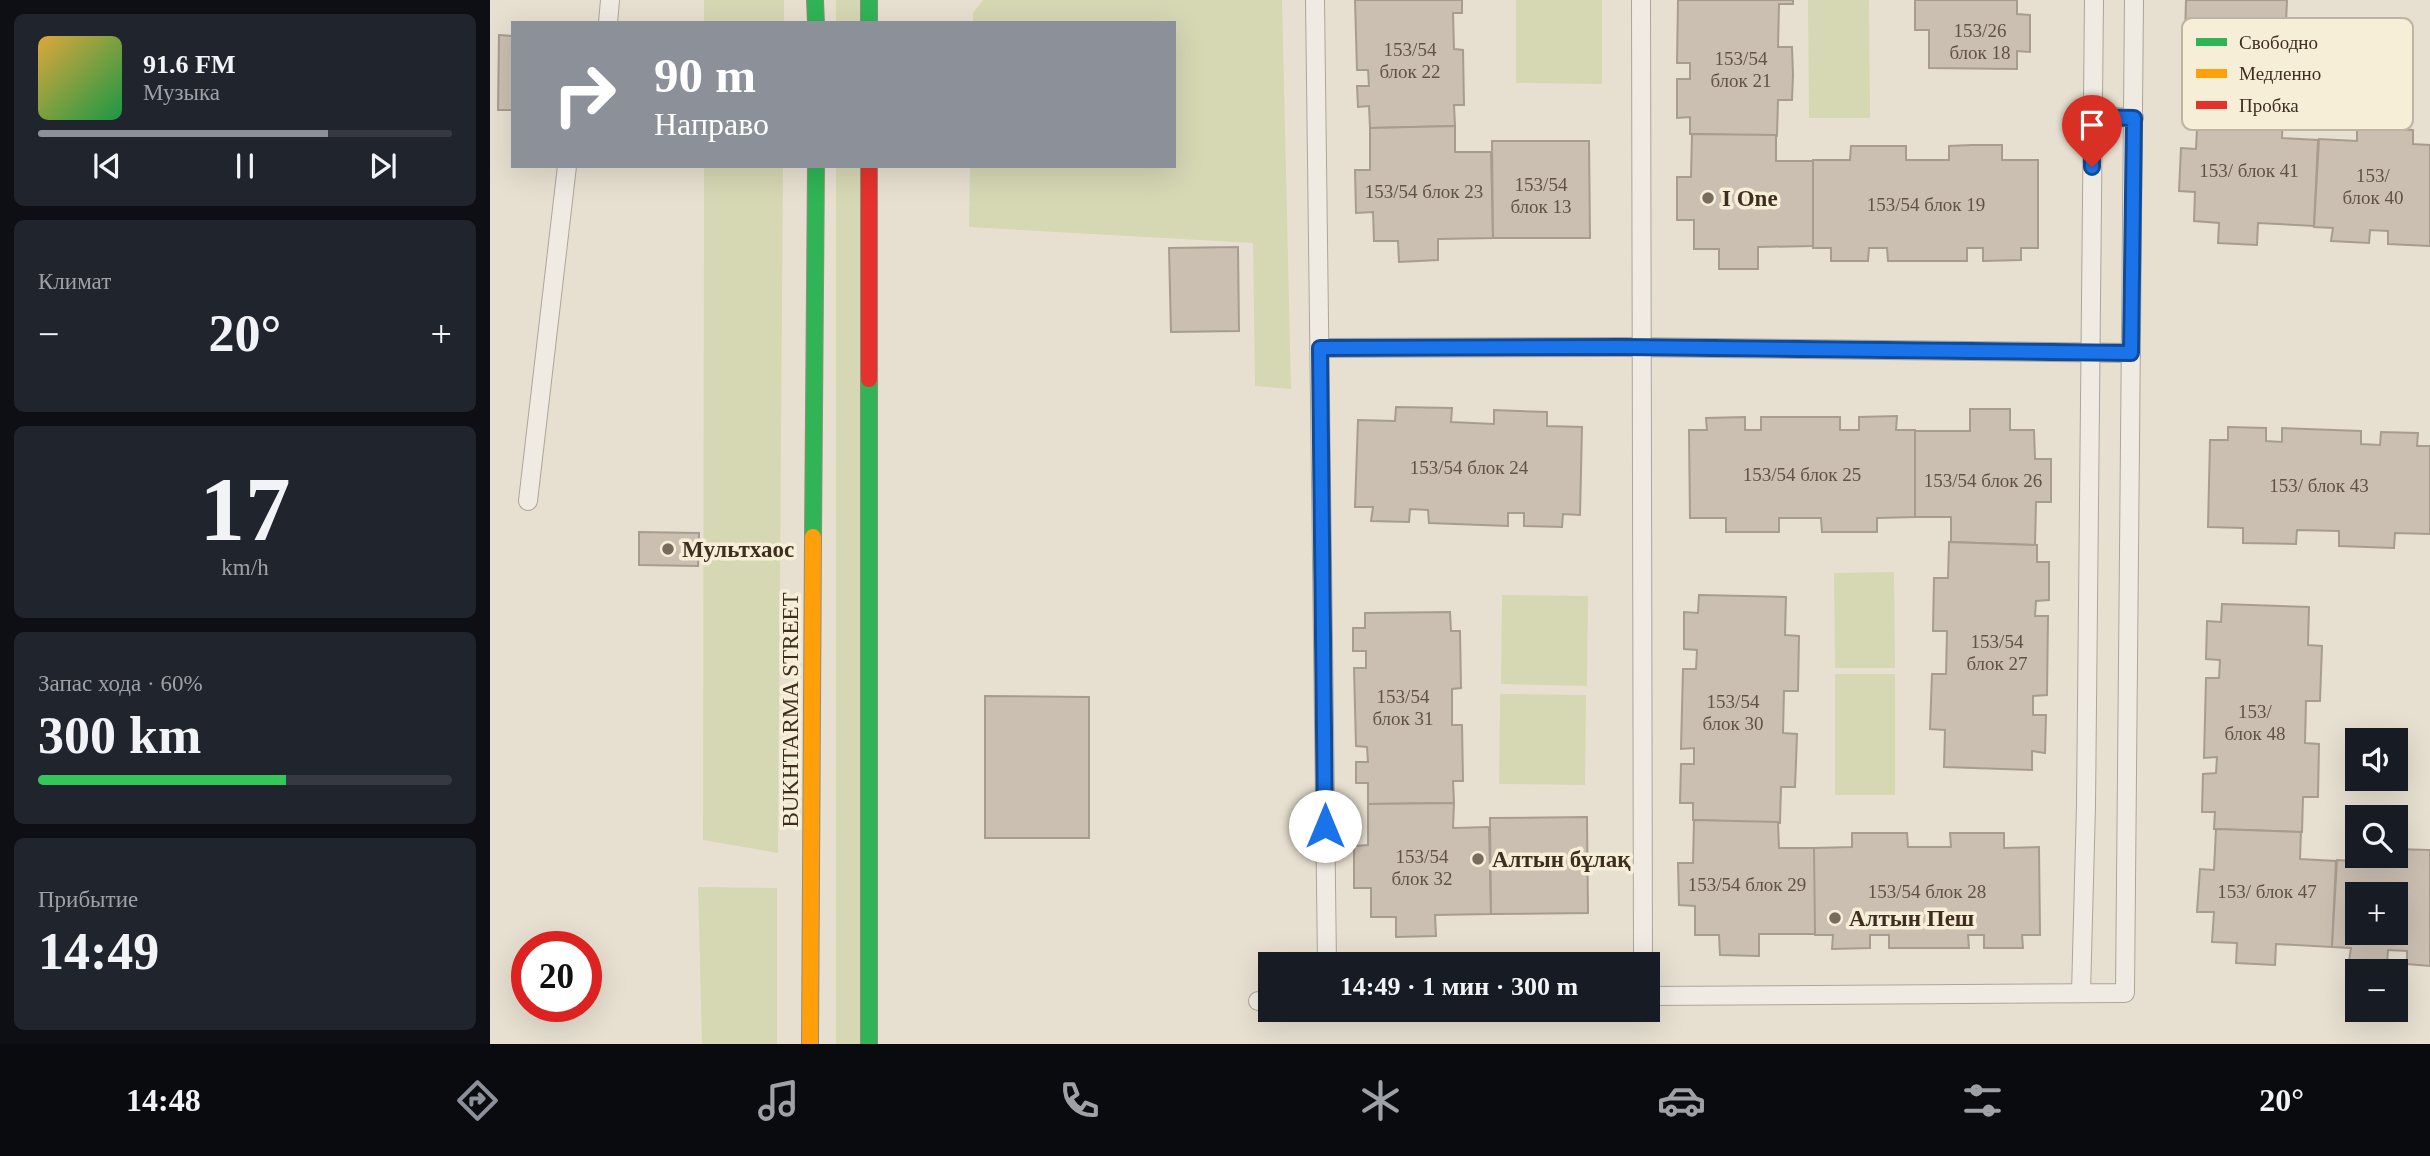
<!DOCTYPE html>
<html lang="ru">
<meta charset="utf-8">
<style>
body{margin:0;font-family:Georgia,serif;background:#20242c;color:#f1f3f6;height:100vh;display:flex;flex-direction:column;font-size:26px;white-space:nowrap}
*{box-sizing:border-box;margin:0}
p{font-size:23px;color:#9ea1a6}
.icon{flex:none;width:38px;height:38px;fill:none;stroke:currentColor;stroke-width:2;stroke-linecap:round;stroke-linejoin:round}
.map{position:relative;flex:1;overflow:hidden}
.drawer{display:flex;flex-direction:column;gap:14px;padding:14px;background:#0d0f14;width:490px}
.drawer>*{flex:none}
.hud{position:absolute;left:21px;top:21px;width:665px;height:147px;border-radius:0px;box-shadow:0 7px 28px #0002;background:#8c9099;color:#fff;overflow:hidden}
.controls{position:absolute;left:1855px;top:728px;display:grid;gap:14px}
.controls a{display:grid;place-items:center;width:63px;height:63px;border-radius:0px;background:#171b24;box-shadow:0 7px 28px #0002;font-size:35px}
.speed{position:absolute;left:21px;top:931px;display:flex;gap:14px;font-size:35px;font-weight:700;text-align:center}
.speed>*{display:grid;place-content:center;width:91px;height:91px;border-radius:50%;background:#171b24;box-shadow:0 7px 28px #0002;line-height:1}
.speed .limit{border:10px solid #d22;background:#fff;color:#111}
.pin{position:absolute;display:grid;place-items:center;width:60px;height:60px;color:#fff;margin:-72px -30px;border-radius:50% 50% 50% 0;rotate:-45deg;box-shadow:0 0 7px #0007}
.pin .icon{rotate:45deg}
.me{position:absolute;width:77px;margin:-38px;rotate:0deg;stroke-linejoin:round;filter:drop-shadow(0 0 5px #0008)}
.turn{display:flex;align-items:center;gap:24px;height:147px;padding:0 28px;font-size:32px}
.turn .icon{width:91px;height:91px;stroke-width:2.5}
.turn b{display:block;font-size:49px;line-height:60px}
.big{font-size:52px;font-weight:700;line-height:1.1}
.drawer .tile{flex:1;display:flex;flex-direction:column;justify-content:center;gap:10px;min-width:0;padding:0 24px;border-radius:10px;background:#20242c}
.drawer .dial{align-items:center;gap:0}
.dial b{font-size:91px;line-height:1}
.song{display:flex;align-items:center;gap:21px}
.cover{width:84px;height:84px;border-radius:10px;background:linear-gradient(135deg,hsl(40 70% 55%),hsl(140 70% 35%))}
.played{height:7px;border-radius:4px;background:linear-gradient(90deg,#8c9099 70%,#363941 70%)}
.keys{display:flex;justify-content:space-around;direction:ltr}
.heat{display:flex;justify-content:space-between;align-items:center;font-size:38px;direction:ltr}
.charge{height:10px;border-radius:5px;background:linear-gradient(90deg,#34c759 60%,#363941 0)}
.trip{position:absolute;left:768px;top:952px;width:402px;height:70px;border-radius:0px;background:#171b24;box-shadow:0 7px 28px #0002;font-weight:700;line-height:70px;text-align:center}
.tabs{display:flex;height:112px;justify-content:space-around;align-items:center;background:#090b0e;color:#9ea1a6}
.tabs .icon{width:49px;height:49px}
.tabs .on{color:#8c9099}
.tabs b{font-size:32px;color:#f1f3f6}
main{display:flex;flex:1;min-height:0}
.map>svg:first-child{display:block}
.green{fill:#d6d7b3}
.building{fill:#cbbfb2;stroke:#a89c90;stroke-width:2;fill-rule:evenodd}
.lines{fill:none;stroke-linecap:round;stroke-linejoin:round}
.lane-casing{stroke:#ada599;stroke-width:20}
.fast-casing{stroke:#928b80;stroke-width:18}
.slow-casing{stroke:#928b80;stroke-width:18}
.jam-casing{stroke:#928b80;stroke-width:18}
.lane{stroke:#efebe3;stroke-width:18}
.fast{stroke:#30b455;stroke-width:16}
.slow{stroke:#ff9f0a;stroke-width:16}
.jam{stroke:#e5322d;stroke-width:16}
.route-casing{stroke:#114b97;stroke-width:18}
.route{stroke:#1a73e8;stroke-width:12}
.poi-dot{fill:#786c5e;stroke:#f7eed8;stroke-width:2.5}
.labels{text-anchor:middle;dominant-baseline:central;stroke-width:7;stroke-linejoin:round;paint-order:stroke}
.number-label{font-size:19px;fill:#605244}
.poi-label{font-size:23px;font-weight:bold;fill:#3d2e20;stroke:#f7eed8;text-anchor:start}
.street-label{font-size:23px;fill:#3d2e20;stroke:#f7eed8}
.key{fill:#f7eed8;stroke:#bfb4a1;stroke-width:2}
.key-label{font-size:19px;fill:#3d2e20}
</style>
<main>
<section class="drawer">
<div class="tile">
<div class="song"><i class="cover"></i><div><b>91.6 FM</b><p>Музыка</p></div></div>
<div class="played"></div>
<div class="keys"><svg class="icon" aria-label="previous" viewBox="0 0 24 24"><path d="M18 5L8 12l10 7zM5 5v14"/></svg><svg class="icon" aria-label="pause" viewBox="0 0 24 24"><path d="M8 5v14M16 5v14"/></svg><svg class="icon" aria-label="next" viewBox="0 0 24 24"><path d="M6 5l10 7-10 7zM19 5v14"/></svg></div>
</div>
<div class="tile"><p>Климат</p>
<div class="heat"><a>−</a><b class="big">20°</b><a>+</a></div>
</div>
<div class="tile dial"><b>17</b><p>km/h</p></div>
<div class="tile"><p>Запас хода · 60%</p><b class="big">300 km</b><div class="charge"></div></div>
<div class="tile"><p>Прибытие</p><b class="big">14:49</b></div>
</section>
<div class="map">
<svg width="1940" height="1044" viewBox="0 0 1940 1044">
<rect width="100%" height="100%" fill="#e7e0d1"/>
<!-- green -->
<g class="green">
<rect x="214" y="0" width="80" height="23"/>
<rect x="346" y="0" width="26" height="23"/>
<path d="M 493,0 L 792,0 L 801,389 L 765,386 L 763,243 L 479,227 L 480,166 L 684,166 L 684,23 L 483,23 L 483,13 Z"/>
<path d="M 1026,0 L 1112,0 L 1112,84 L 1026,83 Z"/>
<path d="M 1318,0 L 1379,0 L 1380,118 L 1319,118 Z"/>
<path d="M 214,166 L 293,166 L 288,853 L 213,840 Z"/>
<path d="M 346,166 L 372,166 L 370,1044 L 346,1044 Z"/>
<path d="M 1404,572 L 1405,668 L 1345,668 L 1344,573 Z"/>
<path d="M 1012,595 L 1098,596 L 1097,686 L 1011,684 Z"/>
<rect x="1345" y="674" width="60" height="121"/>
<path d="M 1010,694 L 1096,695 L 1095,785 L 1009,784 Z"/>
<path d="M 208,887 L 287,888 L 287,1044 L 212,1044 Z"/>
</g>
<!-- building -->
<g class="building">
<path d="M 865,0 L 972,0 L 972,13 L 963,13 L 964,49 L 973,50 L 974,105 L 964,105 L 965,126 L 880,128 L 879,106 L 868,107 L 867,86 L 879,86 L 878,70 L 867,70 Z"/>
<path d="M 1188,0 L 1303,0 L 1303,4 L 1289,4 L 1288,47 L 1302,47 L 1303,75 L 1302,100 L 1288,100 L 1287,136 L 1200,134 L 1200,117 L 1187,118 L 1187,79 L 1200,79 L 1200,63 L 1187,63 Z"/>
<path d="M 1425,0 L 1527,0 L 1527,14 L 1540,15 L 1540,52 L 1527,51 L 1527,69 L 1439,68 L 1439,30 L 1425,30 Z"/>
<path d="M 1696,0 L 1797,0 L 1796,23 L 1811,23 L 1809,76 L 1795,76 L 1794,112 L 1706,108 L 1707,91 L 1694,91 L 1695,53 L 1708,53 L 1708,37 L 1695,37 Z"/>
<path d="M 9,35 L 23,36 L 23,110 L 8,110 Z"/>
<path d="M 1708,109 L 1793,111 L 1792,138 L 1828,140 L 1824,226 L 1768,223 L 1767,245 L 1728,243 L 1729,223 L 1704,221 L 1705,192 L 1689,191 L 1691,148 L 1706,149 Z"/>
<path d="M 965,126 L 965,152 L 1001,152 L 1003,238 L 948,239 L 948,260 L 909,262 L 908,241 L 884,241 L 883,212 L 866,213 L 865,170 L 880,170 L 880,128 Z"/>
<path d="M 1867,127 L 1923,130 L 1923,144 L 1940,145 L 1940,246 L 1898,244 L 1898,231 L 1880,230 L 1879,243 L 1841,241 L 1843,228 L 1824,227 L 1829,139 L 1867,141 Z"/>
<path d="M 1202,134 L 1286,135 L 1286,161 L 1323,161 L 1323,246 L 1268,247 L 1268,269 L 1229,269 L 1229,249 L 1204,249 L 1204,220 L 1187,220 L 1187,177 L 1201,177 Z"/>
<path d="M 1002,141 L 1099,141 L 1100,238 L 1003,238 Z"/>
<path d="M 1482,145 L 1512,145 L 1512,160 L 1548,160 L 1548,248 L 1531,248 L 1531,260 L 1493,261 L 1493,248 L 1477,248 L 1477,261 L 1398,261 L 1397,248 L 1379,248 L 1378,261 L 1341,261 L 1341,248 L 1323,248 L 1323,160 L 1360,160 L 1361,146 L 1416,146 L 1416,160 L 1459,160 L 1459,146 Z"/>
<path d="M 748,247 L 749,331 L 681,332 L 679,248 Z"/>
<path d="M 906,407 L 962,408 L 961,422 L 1004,424 L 1004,410 L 1057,412 L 1057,426 L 1092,427 L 1090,515 L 1073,514 L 1072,527 L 1034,526 L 1034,513 L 1018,513 L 1018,526 L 939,523 L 938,510 L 920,509 L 919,522 L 881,521 L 883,507 L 865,507 L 868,420 L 905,421 Z"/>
<path d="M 1480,409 L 1520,409 L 1520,430 L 1544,430 L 1545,459 L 1561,459 L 1561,502 L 1546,502 L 1545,545 L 1461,542 L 1461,517 L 1425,517 L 1424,431 L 1480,431 Z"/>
<path d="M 1407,416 L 1406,430 L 1425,430 L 1425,517 L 1387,518 L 1387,532 L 1332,532 L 1331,518 L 1289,518 L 1289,532 L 1236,532 L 1236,518 L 1200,518 L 1199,430 L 1217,430 L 1216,418 L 1255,417 L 1255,430 L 1271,430 L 1271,417 L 1350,417 L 1350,430 L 1369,430 L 1369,417 Z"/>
<path d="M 1738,427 L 1776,428 L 1776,441 L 1792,442 L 1792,428 L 1871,431 L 1871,444 L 1890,445 L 1891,432 L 1928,433 L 1927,446 L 1940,446 L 1940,534 L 1905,533 L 1904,548 L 1849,546 L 1849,531 L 1807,530 L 1806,544 L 1753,543 L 1753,528 L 1718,527 L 1720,440 L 1738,440 Z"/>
<path d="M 149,532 L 209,533 L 208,566 L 149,565 Z"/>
<path d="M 1459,542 L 1547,545 L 1547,562 L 1559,562 L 1559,600 L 1546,601 L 1545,616 L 1558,616 L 1557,695 L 1543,696 L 1543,715 L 1556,715 L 1555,753 L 1542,751 L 1542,770 L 1454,767 L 1455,730 L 1440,729 L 1442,674 L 1456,674 L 1457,631 L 1443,631 L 1444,578 L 1458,578 Z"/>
<path d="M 1209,595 L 1296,597 L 1295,635 L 1309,636 L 1308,691 L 1294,691 L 1293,733 L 1307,734 L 1306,762 L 1305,787 L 1291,787 L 1290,823 L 1203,820 L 1203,803 L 1190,803 L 1191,764 L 1204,764 L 1204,748 L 1191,749 L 1193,669 L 1206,669 L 1207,650 L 1194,649 L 1194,612 L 1208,613 Z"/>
<path d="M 1732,604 L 1819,607 L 1818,645 L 1832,646 L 1830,701 L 1816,701 L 1815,743 L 1829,744 L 1828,797 L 1813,797 L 1812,832 L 1724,829 L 1725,812 L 1712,812 L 1713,774 L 1726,773 L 1727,757 L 1714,758 L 1716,678 L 1729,678 L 1730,660 L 1716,659 L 1717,621 L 1731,622 Z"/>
<path d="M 960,612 L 961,631 L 970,631 L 971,688 L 962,689 L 962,725 L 972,725 L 973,781 L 963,781 L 964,803 L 878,804 L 878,783 L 866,783 L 866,762 L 878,762 L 877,747 L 866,746 L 864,668 L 876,668 L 876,651 L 863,651 L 863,628 L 875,628 L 875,613 Z"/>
<path d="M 495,696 L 599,697 L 599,838 L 495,838 Z"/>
<path d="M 964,803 L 963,828 L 999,827 L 1001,914 L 945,915 L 946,936 L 906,937 L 906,917 L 881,917 L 881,888 L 864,888 L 864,846 L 878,845 L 878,804 Z"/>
<path d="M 1097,817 L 1098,913 L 1001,914 L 1000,818 Z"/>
<path d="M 1204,820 L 1288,822 L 1289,848 L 1325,848 L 1325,934 L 1269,934 L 1269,956 L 1230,955 L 1229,935 L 1205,935 L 1205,906 L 1189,905 L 1188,863 L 1203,863 Z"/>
<path d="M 1726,829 L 1811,832 L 1810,859 L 1846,861 L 1842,947 L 1786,944 L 1785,965 L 1746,963 L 1747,943 L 1722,942 L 1724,912 L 1707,912 L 1710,869 L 1724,870 Z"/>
<path d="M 1362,833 L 1417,833 L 1418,847 L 1461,847 L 1460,833 L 1514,833 L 1514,848 L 1549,847 L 1550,935 L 1532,935 L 1533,948 L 1494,948 L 1494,935 L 1478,935 L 1479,948 L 1399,948 L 1399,935 L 1380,935 L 1380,948 L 1342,949 L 1343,935 L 1325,935 L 1324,848 L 1362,847 Z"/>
<path d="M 1906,849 L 1940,850 L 1940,966 L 1917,964 L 1917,951 L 1898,950 L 1897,963 L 1859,961 L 1861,948 L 1842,947 L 1847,860 L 1885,862 L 1886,856 L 1906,856 ZM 1867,894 L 1906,894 L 1906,933 L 1867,933 Z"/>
</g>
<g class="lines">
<defs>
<g id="lane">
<path d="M 825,0 L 837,964"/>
<path d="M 1151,0 L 1153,964"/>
<path d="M 118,23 L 120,0"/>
<path d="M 1602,116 L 1644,118"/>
<path d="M 830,348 L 1135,347 L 1641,353"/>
<path d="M 38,501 L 77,166"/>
<path d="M 1591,993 L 1596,805 L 1604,0"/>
<path d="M 1158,996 L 1635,993 L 1644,0"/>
<path d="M 768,1001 L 780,1001"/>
</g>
<g id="fast">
<path d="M 325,0 L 326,23"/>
<path d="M 379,0 L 379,23"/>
<path d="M 379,379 L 379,1044"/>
<path d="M 323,537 L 326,166"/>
</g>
<path id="slow" d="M 320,1044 L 323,537"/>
<path id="jam" d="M 379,166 L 379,379"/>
</defs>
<!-- lane casing -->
<use href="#lane" class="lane-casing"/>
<!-- fast casing -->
<use href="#fast" class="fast-casing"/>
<!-- slow casing -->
<use href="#slow" class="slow-casing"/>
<!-- jam casing -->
<use href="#jam" class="jam-casing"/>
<!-- lane -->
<use href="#lane" class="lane"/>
<!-- fast -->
<use href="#fast" class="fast"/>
<!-- slow -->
<use href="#slow" class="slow"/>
<!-- jam -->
<use href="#jam" class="jam"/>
</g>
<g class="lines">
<defs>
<path id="route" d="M 835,826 L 830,348 L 1135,347 L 1641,353 L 1644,118 L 1602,117 L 1602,167"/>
</defs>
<!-- route casing -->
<use href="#route" class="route-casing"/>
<!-- route -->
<use href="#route" class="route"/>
</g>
<!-- markers -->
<g class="poi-dot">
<circle cx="1218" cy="198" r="7"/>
<circle cx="178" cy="549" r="7"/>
<circle cx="988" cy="859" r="7"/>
<circle cx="1345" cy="918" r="7"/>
</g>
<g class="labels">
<!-- number labels -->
<g class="number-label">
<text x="1490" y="30">153/26<tspan x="1490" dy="22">блок 18</tspan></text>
<text x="920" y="49">153/54<tspan x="920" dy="22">блок 22</tspan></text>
<text x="1251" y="58">153/54<tspan x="1251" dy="22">блок 21</tspan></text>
<text x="1759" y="170">153/ блок 41</text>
<text x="1883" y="175">153/<tspan x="1883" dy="22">блок 40</tspan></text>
<text x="1051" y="184">153/54<tspan x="1051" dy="22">блок 13</tspan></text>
<text x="934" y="191">153/54 блок 23</text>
<text x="1436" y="204">153/54 блок 19</text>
<text x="979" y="467">153/54 блок 24</text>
<text x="1312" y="474">153/54 блок 25</text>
<text x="1493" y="480">153/54 блок 26</text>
<text x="1829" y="485">153/ блок 43</text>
<text x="1507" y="641">153/54<tspan x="1507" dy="22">блок 27</tspan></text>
<text x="913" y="696">153/54<tspan x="913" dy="22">блок 31</tspan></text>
<text x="1243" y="701">153/54<tspan x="1243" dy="22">блок 30</tspan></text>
<text x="1765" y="711">153/<tspan x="1765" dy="22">блок 48</tspan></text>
<text x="932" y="856">153/54<tspan x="932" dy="22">блок 32</tspan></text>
<text x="1257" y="884">153/54 блок 29</text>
<text x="1437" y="891">153/54 блок 28</text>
<text x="1777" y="891">153/ блок 47</text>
</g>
<!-- poi labels -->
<g class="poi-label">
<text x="1232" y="198">I One</text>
<text x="192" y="549">Мультхаос</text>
<text x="1002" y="859">Алтын бұлақ</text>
<text x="1359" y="918">Алтын Пеш</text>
</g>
<!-- street labels -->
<g class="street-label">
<text transform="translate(300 710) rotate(-90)">BUKHTARMA STREET</text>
</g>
</g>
<!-- legend -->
<rect x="1692" y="18" width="231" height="112" rx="10" class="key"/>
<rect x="1706" y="38" width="31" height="8" fill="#30b455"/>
<rect x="1706" y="69" width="31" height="9" fill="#ff9f0a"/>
<rect x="1706" y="101" width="31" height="8" fill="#e5322d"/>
<g class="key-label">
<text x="1749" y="49">Свободно</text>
<text x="1749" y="80">Медленно</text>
<text x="1749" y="112">Пробка</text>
</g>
</svg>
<div class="controls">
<a><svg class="icon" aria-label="sound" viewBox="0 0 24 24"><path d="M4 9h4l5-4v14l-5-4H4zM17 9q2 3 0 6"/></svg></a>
<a><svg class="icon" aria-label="search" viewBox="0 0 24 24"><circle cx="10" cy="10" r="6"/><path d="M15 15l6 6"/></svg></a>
<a>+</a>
<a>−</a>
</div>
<div class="speed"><div class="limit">20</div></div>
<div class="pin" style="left:1602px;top:167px;background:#d93025"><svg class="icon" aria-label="arrive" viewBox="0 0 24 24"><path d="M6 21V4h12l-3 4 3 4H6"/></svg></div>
<svg class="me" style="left:835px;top:826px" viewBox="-20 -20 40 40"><circle r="19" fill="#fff"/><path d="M0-13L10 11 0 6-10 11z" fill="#1a73e8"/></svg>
<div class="trip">14:49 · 1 мин · 300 m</div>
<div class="hud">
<div class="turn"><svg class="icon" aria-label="right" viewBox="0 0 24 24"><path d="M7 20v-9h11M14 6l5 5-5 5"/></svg><div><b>90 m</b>Направо</div></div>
</div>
</div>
</main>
<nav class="tabs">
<b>14:48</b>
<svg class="icon on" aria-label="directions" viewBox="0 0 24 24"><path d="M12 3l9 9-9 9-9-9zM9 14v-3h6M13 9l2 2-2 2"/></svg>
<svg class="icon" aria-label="music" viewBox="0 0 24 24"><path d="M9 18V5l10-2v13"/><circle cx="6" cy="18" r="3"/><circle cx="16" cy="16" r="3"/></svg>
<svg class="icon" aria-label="phone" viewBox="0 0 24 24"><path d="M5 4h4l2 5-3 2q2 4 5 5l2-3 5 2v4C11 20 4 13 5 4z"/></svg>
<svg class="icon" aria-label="climate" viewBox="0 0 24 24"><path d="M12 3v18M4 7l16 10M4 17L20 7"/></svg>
<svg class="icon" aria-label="car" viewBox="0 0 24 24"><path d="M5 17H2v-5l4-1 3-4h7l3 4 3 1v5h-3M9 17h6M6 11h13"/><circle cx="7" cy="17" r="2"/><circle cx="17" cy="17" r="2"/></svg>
<svg class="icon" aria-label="filters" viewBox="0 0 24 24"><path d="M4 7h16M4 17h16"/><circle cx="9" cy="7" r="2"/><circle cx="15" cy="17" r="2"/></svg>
<b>20°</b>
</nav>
